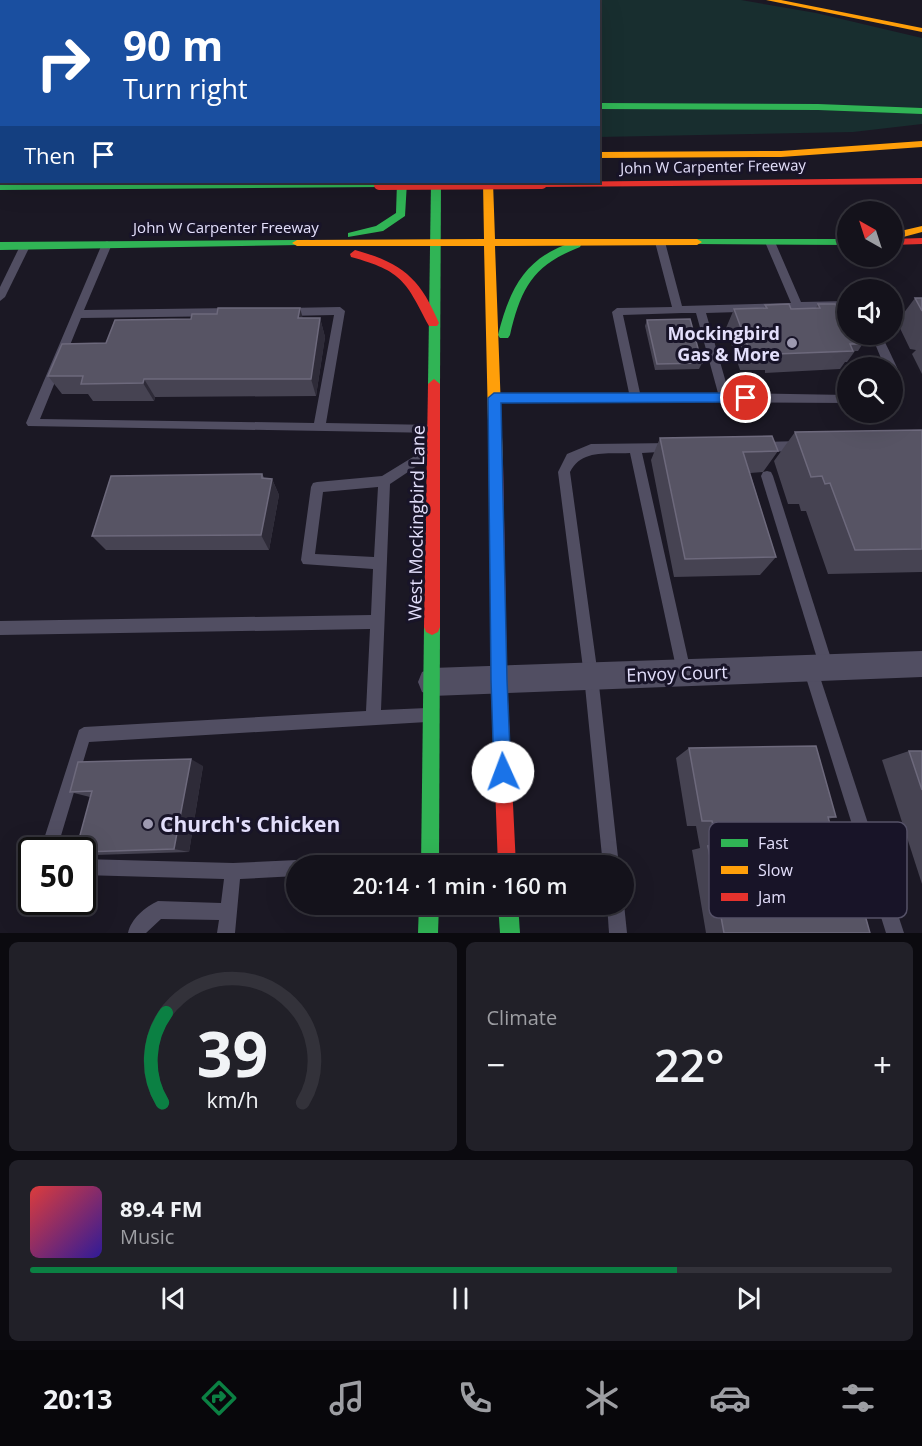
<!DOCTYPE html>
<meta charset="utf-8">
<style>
body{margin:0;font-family:"Open Sans",sans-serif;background:#212028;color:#f1f3f6;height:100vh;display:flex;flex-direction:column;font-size:22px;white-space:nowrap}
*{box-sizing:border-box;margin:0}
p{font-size:20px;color:#9d9ea3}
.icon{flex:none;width:33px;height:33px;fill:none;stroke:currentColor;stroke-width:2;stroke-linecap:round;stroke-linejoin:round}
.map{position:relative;height:933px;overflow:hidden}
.sheet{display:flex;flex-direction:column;gap:9px;padding:9px;background:#0b0a0f;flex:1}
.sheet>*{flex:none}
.banner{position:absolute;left:0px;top:0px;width:600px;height:183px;box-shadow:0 6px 24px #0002,0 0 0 2px #33323a;background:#1a4fa0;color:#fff;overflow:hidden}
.needle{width:39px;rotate:321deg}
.controls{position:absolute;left:837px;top:201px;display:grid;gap:12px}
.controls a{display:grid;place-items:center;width:66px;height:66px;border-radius:50%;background:#14121b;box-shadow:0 6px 24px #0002,0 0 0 2px #33323a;font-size:30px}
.speed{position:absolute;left:18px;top:837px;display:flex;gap:12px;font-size:30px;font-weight:700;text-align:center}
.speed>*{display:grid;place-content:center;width:78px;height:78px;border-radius:50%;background:#14121b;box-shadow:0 6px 24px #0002,0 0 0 2px #33323a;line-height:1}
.speed .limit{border:3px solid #111;border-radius:9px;background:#fff;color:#111}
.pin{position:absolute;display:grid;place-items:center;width:51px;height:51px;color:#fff;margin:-26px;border:3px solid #fff;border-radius:50%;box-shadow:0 2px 6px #0007}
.me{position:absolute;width:66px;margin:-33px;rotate:358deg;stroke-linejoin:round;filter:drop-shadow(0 0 4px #0008)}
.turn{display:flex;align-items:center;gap:21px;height:126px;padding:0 24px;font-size:27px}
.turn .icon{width:78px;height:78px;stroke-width:2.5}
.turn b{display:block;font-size:42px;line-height:51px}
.then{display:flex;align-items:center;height:57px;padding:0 24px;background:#0003;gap:12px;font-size:22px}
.big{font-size:45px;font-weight:600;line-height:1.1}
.sheet .tile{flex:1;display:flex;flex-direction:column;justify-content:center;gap:9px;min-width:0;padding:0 21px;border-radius:9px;background:#212028}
.sheet .dial{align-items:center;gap:0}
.dial svg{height:156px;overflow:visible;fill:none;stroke:#33323a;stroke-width:7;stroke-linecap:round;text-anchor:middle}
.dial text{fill:#f1f3f6;stroke:none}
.song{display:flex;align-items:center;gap:18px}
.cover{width:72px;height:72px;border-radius:9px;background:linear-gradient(135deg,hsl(0 70% 55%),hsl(250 70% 35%))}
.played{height:6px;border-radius:3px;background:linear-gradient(90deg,#0b8043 75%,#33323a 75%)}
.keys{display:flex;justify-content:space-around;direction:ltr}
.heat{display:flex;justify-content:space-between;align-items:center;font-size:33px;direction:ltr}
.sheet .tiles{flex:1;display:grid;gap:9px;grid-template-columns:1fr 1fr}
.tile:last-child{grid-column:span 2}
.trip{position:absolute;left:286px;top:855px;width:348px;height:60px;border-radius:30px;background:#14121b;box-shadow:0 6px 24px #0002,0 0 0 2px #33323a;font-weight:600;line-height:60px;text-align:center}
.menu{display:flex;height:96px;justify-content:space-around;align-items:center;background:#08070b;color:#9d9ea3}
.menu .icon{width:42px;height:42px}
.menu .on{color:#0b8043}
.menu b{font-size:27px;color:#f1f3f6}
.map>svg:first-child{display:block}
.green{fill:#182e2f}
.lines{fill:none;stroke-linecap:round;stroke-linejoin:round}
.lane{fill:#514e62;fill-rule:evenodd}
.street{fill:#514e62;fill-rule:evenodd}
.fast{fill:#30b455;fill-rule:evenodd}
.slow{fill:#ff9f0a;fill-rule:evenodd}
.jam{fill:#e5322d;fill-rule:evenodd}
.jam-bridge{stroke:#e5322d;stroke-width:10}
.wall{fill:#464352}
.shaded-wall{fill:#2e2b38}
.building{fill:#575464;stroke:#6d697c;stroke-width:1.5}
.route{fill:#1a73e8;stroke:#114b97;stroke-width:1.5}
.poi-dot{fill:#9d99b0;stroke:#181428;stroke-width:2}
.labels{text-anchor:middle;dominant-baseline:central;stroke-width:6;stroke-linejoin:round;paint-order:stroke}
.far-street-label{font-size:15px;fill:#e3dffb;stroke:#181428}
.poi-label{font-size:18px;font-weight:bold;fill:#e3dffb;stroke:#181428;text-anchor:end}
.street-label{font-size:18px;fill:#e3dffb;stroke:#181428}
.near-poi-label{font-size:21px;font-weight:bold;fill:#e3dffb;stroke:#181428;text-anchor:start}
.key{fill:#181428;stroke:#555167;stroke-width:1.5}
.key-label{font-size:16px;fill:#e3dffb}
</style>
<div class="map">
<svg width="922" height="933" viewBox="0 0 922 933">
<rect width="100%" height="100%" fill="#1b1824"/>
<!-- green -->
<path class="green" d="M 520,0 L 741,0 L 816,13 L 922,38 L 922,124 L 853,132 L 599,137 L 598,2 Z"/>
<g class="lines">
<!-- lane -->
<g class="lane">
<rect x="262" y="0" width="6" height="2"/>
<path d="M 398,0 L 405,0 L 397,2 Z"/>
<path d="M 0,10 L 2,10 L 0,15 Z"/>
<path d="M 0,91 L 2,91 L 0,97 Z"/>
<path d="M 660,239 L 665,242 L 682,306 L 791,303 L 765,242 L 770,239 L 775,242 L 801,302 L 848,301 L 848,309 L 706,313 L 729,393 L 848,395 L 848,403 L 491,401 L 489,398 L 495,394 L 629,393 L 612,312 L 617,308 L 672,307 L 655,242 ZM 682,313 L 696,313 L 718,393 L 640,393 L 623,315 Z"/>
<path d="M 107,241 L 112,244 L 84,310 L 233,308 L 238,312 L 233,316 L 81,318 L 40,419 L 314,423 L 334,315 L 286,316 L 281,312 L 286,308 L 340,307 L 345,311 L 326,423 L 434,425 L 438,427 L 440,430 L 438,433 L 28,426 L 26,423 L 102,244 Z"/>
<path d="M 25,243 L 30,246 L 5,297 L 0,301 L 0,287 L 20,246 Z"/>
<path d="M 871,334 L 881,334 C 886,345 904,379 904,388 C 903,395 898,400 892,402 L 892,368 L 885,368 Z"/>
<path d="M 801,441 L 805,443 L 807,446 L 805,449 L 801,451 L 761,452 L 757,450 L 755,447 L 757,444 L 761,442 Z"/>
<path d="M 672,443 L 676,445 L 678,448 L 676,451 L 642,453 L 691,672 L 689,677 L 684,679 L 679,677 L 677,672 L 630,453 C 608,454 581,449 570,472 L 598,676 L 619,866 L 603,866 L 584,676 L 558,472 L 567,454 L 591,444 Z"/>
<path d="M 431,446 L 435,448 L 437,451 L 435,454 L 390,484 L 381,710 L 427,708 L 432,710 L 434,715 L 432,720 L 427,722 L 89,742 L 60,839 L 66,844 L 68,850 L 48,850 L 43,842 L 79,730 L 84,727 L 366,711 L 370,629 L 0,635 L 0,621 L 371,615 L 373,569 L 303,564 L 301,560 L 311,487 L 313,483 L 317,482 L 382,476 ZM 378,487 L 374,557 L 315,554 L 323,492 Z"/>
<path d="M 767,471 L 771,472 L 773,476 L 834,668 L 832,673 L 827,675 L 822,673 L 820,668 L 761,476 L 763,472 Z"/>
<path d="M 810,661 L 815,663 L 817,668 L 904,933 L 886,933 L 803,668 L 805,663 Z"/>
<path d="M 423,853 L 429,855 L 431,861 L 429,866 L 326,866 L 328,860 L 334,858 Z"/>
<path d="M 82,859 L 233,863 L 297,860 L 303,862 L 304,866 L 297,866 L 297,876 L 240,879 L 235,933 L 217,933 L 219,920 L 161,919 L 146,933 L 128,933 C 131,919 145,907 158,901 L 221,903 L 224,879 L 82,875 Z"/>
<path d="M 607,904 L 624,904 L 627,933 L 609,933 Z"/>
</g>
<!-- street -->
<path class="street" d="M 922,651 L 922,677 L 432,696 L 422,692 L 418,682 L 422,672 L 432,668 Z"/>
<!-- fast -->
<g class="fast">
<path d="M 495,0 L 503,0 L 495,2 Z"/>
<path d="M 598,103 L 818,104 L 922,108 L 922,114 L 818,110 L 598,109 Z"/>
<rect x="0" y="107" width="2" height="6"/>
<path d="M 0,152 L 2,153 L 2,159 L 0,158 Z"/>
<path d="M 379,182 L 384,185 L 382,187 L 0,190 L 0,184 Z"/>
<path d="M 397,182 L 407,182 L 405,216 L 383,231 L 348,237 L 348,233 L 376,226 L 396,213 Z"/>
<path d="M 431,182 L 441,182 L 440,384 L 434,389 L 428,384 Z"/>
<path d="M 697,239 L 848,239 L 848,245 L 693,244 L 693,240 Z"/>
<path d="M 297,240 L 302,243 L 301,245 L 0,250 L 0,242 Z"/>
<path d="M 576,241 L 581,245 L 580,247 C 533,265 521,288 510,335 L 508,338 L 500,338 L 498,335 C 510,287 526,256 576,241 Z"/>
<path d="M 432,619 L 438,622 L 440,627 L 439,866 L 421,866 L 424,627 L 426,622 Z"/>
<path d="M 419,904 L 439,904 L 438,933 L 418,933 Z"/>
<path d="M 498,904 L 518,904 L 520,933 L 500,933 Z"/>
</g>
<!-- slow -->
<g class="slow">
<rect x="452" y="0" width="8" height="2"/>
<path d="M 766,0 L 781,0 L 922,28 L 922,32 Z"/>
<path d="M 922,141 L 922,147 L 781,157 L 598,158 L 598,152 L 781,151 Z"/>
<path d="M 483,182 L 493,182 L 495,239 L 697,239 L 702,242 L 697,245 L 495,246 L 503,464 L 501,468 L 491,468 L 489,464 L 484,246 L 297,246 L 292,243 L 297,240 L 484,239 Z"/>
<path d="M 922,226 L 922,232 L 892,240 L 892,233 Z"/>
</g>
<!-- jam -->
<g class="jam">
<path d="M 922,178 L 922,184 L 542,187 L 537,184 L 540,182 Z"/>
<path d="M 922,238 L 922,244 L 892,245 L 892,239 Z"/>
<path d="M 355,250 C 402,263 420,278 439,323 L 437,326 L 429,326 C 406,282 403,271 351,257 L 350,254 Z"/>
<path d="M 434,379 L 440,384 L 440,627 L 438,632 L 432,635 L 426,632 L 424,627 L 428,384 Z"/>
<path d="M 496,458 L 501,460 L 503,464 L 507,680 L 516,866 L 498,866 L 491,680 L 489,464 L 491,460 Z"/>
</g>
<!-- jam-bridge -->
<path class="jam-bridge" d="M 379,185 L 542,184"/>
</g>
<!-- wall -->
<g class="wall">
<path d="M 915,298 L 922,298 L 922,374 L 912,354 L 916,350 L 910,349 L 897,322 Z"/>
<path d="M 818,304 L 848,334 L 869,334 L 858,351 L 855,351 L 847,362 L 845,362 L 840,369 L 765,373 L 765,370 L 740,370 L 726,328 L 734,309 L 764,308 L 765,305 L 791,309 L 816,308 Z"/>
<path d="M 303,318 L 320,318 L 325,337 L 316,396 L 155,397 L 154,401 L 93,401 L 88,394 L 62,394 L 48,376 L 106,343 Z"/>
<path d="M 647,320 L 702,363 L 699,369 L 655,370 L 645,326 Z"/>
<path d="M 922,430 L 922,572 L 828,574 L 806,511 L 801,511 L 799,504 L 788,504 L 774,461 L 795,432 Z"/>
<path d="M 660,438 L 778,451 L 763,472 L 750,473 L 776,557 L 760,575 L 674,577 L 651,460 Z"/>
<path d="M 262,474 L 265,479 L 272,479 L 279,495 L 269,550 L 106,550 L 92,536 Z"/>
<path d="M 689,748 L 836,817 L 828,819 L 848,887 L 870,933 L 706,933 L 692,850 L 700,848 L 696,826 L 687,826 L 676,758 Z"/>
<path d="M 909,751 L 922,751 L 922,884 L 882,760 Z"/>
<path d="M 203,766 L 189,852 L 95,855 L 82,853 L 90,797 L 70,792 Z"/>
</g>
<!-- shaded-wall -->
<g class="shaded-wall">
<path d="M 242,0 L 256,0 L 255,2 L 242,2 Z"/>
<path d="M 300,308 L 305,326 L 298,318 Z"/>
<path d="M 320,318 L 325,337 L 316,396 L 311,379 Z"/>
<path d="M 144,379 L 155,397 L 154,401 L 143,383 Z"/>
<path d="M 272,479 L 279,495 L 269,550 L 261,535 Z"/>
<path d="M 191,759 L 203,766 L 189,852 L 174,849 Z"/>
</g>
<!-- building -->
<g class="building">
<path d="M 58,0 L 242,0 L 242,2 L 57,2 Z"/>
<path d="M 915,298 L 922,298 L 922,311 Z"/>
<path d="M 789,304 L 791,309 L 820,308 L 818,304 L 835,304 L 837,308 L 842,308 L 846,316 L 848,315 L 848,334 L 856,334 L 860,344 L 850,344 L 853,351 L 776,354 L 775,351 L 750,352 L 734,309 L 767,308 L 765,305 Z"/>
<path d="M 218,308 L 300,308 L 298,318 L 320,318 L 311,379 L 144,379 L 143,383 L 81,384 L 83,376 L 48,376 L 62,344 L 106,343 L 115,320 L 191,319 L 192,314 L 217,314 Z"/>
<path d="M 690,319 L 702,363 L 657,364 L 647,320 Z"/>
<path d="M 922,430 L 922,549 L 855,550 L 830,483 L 825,484 L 822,476 L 811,477 L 795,432 Z"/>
<path d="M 772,436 L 778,451 L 743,452 L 776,557 L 685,559 L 660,438 Z"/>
<path d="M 262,474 L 262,478 L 272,479 L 261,535 L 92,536 L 111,476 Z"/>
<path d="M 816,746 L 836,817 L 828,817 L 848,887 L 857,886 L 870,933 L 724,933 L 708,846 L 717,845 L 712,821 L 702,821 L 689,748 Z"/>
<path d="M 909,751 L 922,751 L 922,790 Z"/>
<path d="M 191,759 L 174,849 L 82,852 L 82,850 L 76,850 L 92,791 L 70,792 L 78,762 Z"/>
</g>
<!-- route -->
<path class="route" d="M 494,393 L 746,393 L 752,398 L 746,402 L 501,403 L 507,680 L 511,772 L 509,779 L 503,781 L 496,779 L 494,772 L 491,680 L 488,398 Z"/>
<!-- markers -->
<g class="poi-dot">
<circle cx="792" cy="343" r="6"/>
<circle cx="148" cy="824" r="6"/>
</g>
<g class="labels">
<!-- far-street labels -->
<g class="far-street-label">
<text transform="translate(713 166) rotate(-1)">John W Carpenter Freeway</text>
<text x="226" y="227">John W Carpenter Freeway</text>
</g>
<!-- poi labels -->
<g class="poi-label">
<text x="780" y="333">Mockingbird<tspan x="780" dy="21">Gas &amp; More</tspan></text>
</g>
<!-- street labels -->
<g class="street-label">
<text transform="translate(416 523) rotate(-89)">West Mockingbird Lane</text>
<text transform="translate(677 673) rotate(-2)">Envoy Court</text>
</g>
<!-- near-poi labels -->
<g class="near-poi-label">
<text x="160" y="824">Church's Chicken</text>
</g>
</g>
<!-- legend -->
<rect x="709" y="822" width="198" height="96" rx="9" class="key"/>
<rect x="721" y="839" width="27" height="8" fill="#30b455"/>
<rect x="721" y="866" width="27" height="8" fill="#ff9f0a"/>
<rect x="721" y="893" width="27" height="8" fill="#e5322d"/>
<g class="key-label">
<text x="758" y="849">Fast</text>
<text x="758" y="876">Slow</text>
<text x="758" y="903">Jam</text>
</g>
</svg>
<div class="controls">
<a><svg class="needle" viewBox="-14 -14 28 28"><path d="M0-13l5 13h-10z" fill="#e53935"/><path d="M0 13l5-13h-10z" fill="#9d9ea3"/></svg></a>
<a><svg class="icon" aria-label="sound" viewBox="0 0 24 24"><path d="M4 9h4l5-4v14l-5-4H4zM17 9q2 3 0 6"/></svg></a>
<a><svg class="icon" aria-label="search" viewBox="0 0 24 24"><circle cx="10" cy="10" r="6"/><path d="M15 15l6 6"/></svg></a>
</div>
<div class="speed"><div class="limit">50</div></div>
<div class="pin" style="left:746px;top:398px;background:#d93025"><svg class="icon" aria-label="arrive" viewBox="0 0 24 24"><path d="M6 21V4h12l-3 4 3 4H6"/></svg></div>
<svg class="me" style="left:503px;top:772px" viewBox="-20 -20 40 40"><circle r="19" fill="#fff"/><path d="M0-13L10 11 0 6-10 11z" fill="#1a73e8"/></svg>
<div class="trip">20:14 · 1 min · 160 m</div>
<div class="banner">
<div class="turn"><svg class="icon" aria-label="right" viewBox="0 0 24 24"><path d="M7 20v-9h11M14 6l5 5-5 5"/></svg><div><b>90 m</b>Turn right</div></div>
<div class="then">Then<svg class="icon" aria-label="arrive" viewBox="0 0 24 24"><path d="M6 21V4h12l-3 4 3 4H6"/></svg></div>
</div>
</div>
<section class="sheet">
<div class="tiles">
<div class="tile dial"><svg viewBox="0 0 100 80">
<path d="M14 69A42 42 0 1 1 86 69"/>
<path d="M14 69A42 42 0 0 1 16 23" stroke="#0b8043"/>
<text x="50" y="56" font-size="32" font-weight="700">39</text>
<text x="50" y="72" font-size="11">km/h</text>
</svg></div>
<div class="tile"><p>Climate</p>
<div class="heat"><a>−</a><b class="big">22°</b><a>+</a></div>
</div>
<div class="tile">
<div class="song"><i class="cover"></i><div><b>89.4 FM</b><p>Music</p></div></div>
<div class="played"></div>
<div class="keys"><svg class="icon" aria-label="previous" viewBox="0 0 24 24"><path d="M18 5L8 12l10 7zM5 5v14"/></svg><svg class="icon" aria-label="pause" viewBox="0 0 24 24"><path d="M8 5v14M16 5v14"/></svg><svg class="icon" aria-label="next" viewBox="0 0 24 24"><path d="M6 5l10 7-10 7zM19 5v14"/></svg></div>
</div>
</div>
</section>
<nav class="menu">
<b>20:13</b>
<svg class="icon on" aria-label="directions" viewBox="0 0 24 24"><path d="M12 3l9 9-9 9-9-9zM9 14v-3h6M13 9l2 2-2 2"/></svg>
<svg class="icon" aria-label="music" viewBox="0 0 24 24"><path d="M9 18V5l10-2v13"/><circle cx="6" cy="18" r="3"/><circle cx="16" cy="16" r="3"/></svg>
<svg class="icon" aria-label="phone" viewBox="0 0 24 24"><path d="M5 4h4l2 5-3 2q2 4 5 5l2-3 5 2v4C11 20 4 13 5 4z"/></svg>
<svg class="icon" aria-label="climate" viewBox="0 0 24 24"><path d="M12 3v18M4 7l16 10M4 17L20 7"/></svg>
<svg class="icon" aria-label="car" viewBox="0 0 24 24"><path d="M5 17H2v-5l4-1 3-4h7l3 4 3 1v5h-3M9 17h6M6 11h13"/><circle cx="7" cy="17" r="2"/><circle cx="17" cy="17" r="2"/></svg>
<svg class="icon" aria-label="filters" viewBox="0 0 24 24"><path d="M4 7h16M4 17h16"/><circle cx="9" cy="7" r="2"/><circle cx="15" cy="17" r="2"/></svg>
</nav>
